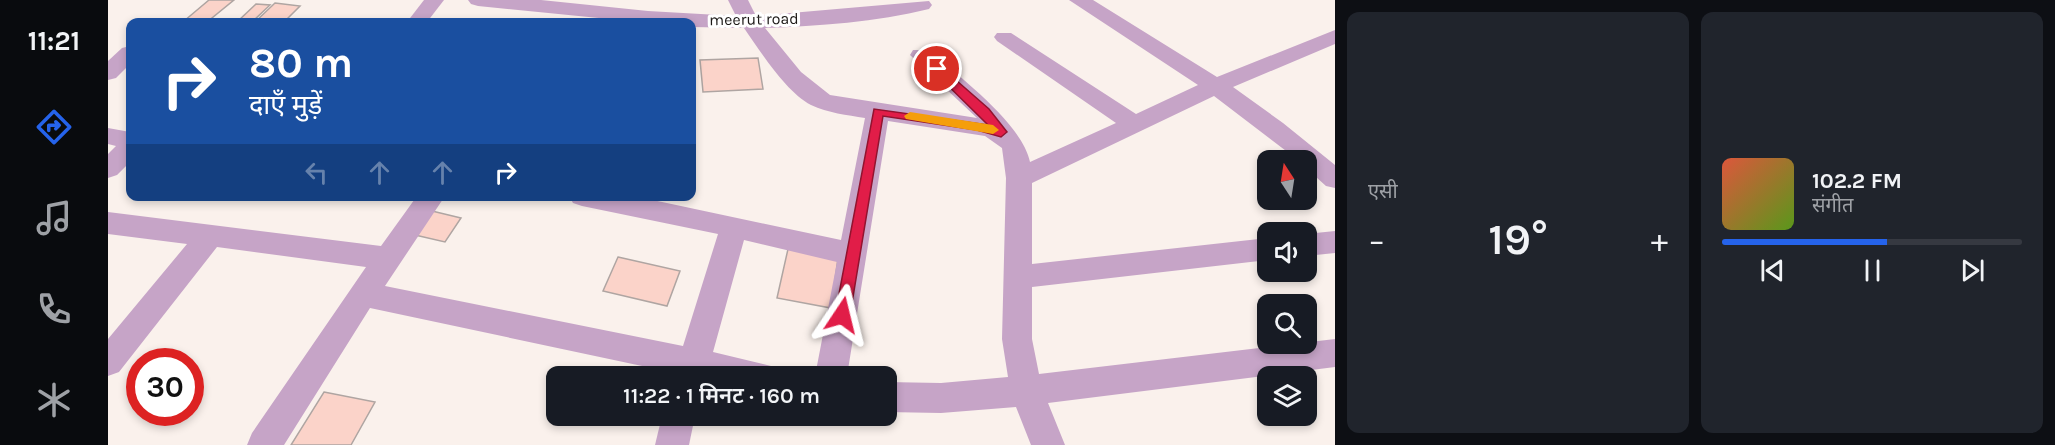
<!DOCTYPE html>
<html lang="hi">
<meta charset="utf-8">
<style>
body{margin:0;font-family:Karla,"Noto Sans Devanagari",sans-serif;background:#20242c;color:#f1f3f6;height:100vh;display:flex;flex-direction:column;font-size:22px;white-space:nowrap}
*{box-sizing:border-box;margin:0}
p{font-size:20px;color:#9ea1a6}
.icon{flex:none;width:33px;height:33px;fill:none;stroke:currentColor;stroke-width:2;stroke-linecap:round;stroke-linejoin:round}
.map{position:relative;flex:1;overflow:hidden}
.panel{display:flex;flex-direction:column;gap:12px;padding:12px;background:#0d0f14;width:720px}
.panel>*{flex:none}
.banner{position:absolute;left:18px;top:18px;width:570px;height:183px;border-radius:12px;box-shadow:0 3px 9px #0003;background:#1a4fa0;color:#fff;overflow:hidden}
.needle{width:39px;rotate:348deg}
.fabs{position:absolute;left:1149px;top:150px;display:grid;gap:12px}
.fabs a{display:grid;place-items:center;width:60px;height:60px;border-radius:12px;background:#171b24;box-shadow:0 3px 9px #0003;font-size:30px}
.speed{position:absolute;left:18px;top:348px;display:flex;gap:12px;font-size:30px;font-weight:700;text-align:center}
.speed>*{display:grid;place-content:center;width:78px;height:78px;border-radius:50%;background:#171b24;box-shadow:0 3px 9px #0003;line-height:1}
.speed .limit{border:9px solid #d22;background:#fff;color:#111}
.pin{position:absolute;display:grid;place-items:center;width:51px;height:51px;color:#fff;margin:-26px;border:3px solid #fff;border-radius:50%;box-shadow:0 2px 6px #0007}
.me{position:absolute;width:66px;margin:-33px;rotate:10deg;stroke-linejoin:round;filter:drop-shadow(0 0 4px #0008)}
.turn{display:flex;align-items:center;gap:21px;height:126px;padding:0 24px;font-size:27px}
.turn .icon{width:78px;height:78px;stroke-width:2.5}
.turn b{display:block;font-size:42px;line-height:51px}
.lanes{display:flex;align-items:center;height:57px;padding:0 24px;background:#0003;justify-content:center;gap:30px;direction:ltr}
.lanes .off{opacity:.35}
.big{font-size:45px;font-weight:600;line-height:1.1}
.panel .card{flex:1;display:flex;flex-direction:column;justify-content:center;gap:9px;min-width:0;padding:0 21px;border-radius:12px;background:#20242c}
.song{display:flex;align-items:center;gap:18px}
.cover{width:72px;height:72px;border-radius:9px;background:linear-gradient(135deg,hsl(10 70% 55%),hsl(90 70% 35%))}
.played{height:6px;border-radius:3px;background:linear-gradient(90deg,#2563eb 55%,#363941 55%)}
.keys{display:flex;justify-content:space-around;direction:ltr}
.heat{display:flex;justify-content:space-between;align-items:center;font-size:33px;direction:ltr}
.panel .tiles{flex:1;display:grid;gap:12px;grid-template-columns:repeat(2,1fr)}
.trip{position:absolute;left:438px;top:366px;width:351px;height:60px;border-radius:12px;background:#171b24;box-shadow:0 3px 9px #0003;font-weight:600;line-height:60px;text-align:center}
main{display:flex;flex:1;min-height:0}
.dock{display:flex;flex-direction:column;width:108px;justify-content:space-around;align-items:center;background:#090b0e;color:#9ea1a6}
.dock .icon{width:42px;height:42px}
.dock .on{color:#2563eb}
.dock b{font-size:27px;color:#f1f3f6}
.map>svg:first-child{display:block}
.building{fill:#fbd3c9;stroke:#afa5a2;stroke-width:1.5}
.lines{fill:none;stroke-linecap:round;stroke-linejoin:round}
.minor{fill:#c6a4c7;fill-rule:evenodd}
.route{fill:#e11d48;stroke:#92132f;stroke-width:1.5}
.slow{fill:#f59e0b}
.labels{text-anchor:middle;dominant-baseline:central;stroke-width:6;stroke-linejoin:round;paint-order:stroke}
.far-street-label{font-size:16px;fill:#1c1917;stroke:#fff}
</style>
<main>
<nav class="dock">
<b>11:21</b>
<svg class="icon on" aria-label="directions" viewBox="0 0 24 24"><path d="M12 3l9 9-9 9-9-9zM9 14v-3h6M13 9l2 2-2 2"/></svg>
<svg class="icon" aria-label="music" viewBox="0 0 24 24"><path d="M9 18V5l10-2v13"/><circle cx="6" cy="18" r="3"/><circle cx="16" cy="16" r="3"/></svg>
<svg class="icon" aria-label="phone" viewBox="0 0 24 24"><path d="M5 4h4l2 5-3 2q2 4 5 5l2-3 5 2v4C11 20 4 13 5 4z"/></svg>
<svg class="icon" aria-label="climate" viewBox="0 0 24 24"><path d="M12 3v18M4 7l16 10M4 17L20 7"/></svg>
</nav>
<div class="map">
<svg width="1227" height="445" viewBox="0 0 1227 445">
<rect width="100%" height="100%" fill="#faf1ec"/>
<!-- building -->
<g class="building">
<path d="M 101,0 L 126,0 L 99,22 L 76,21 Z"/>
<path d="M 167,3 L 192,6 L 176,22 L 147,22 Z"/>
<path d="M 148,4 L 162,5 L 144,22 L 129,22 Z"/>
<path d="M 650,58 L 655,89 L 595,92 L 592,60 Z"/>
<path d="M 324,211 L 353,218 L 337,242 L 307,235 Z"/>
<path d="M 680,249 L 730,258 L 723,308 L 669,298 Z"/>
<path d="M 510,257 L 572,271 L 559,306 L 495,291 Z"/>
<path d="M 216,392 L 267,402 L 243,445 L 183,445 Z"/>
</g>
<g class="lines">
<!-- minor -->
<g class="minor">
<path d="M 316,0 L 336,0 L 319,22 L 299,22 Z"/>
<path d="M 360,0 L 433,0 L 540,11 L 628,16 L 620,0 L 640,0 L 648,16 L 821,1 L 824,5 L 821,9 C 768,22 711,26 657,28 L 693,72 L 722,95 L 869,118 L 802,55 L 805,50 L 821,50 C 851,77 914,123 922,162 L 1008,123 L 889,41 L 886,37 L 889,33 L 903,33 L 1028,114 L 1090,85 L 961,0 L 985,0 L 1109,77 L 1227,30 L 1227,44 L 1125,87 L 1175,123 L 1227,165 L 1227,188 L 1218,186 L 1198,168 L 1198,160 L 1190,160 L 1106,96 L 924,183 L 924,264 L 1160,238 L 1160,260 L 924,287 L 924,339 L 931,374 L 1227,339 L 1227,367 L 940,403 L 957,445 L 923,445 L 908,407 L 833,413 L 778,412 L 778,382 L 833,383 L 900,377 L 894,339 L 898,178 L 894,148 L 877,136 L 780,121 L 739,376 L 707,376 L 729,262 L 636,240 L 605,352 L 663,366 L 668,376 L 566,376 L 567,373 L 262,308 L 176,445 L 139,445 L 144,433 L 258,267 L 109,247 L 11,372 L 0,376 L 0,339 L 79,244 L 0,234 L 0,212 L 273,246 L 309,196 L 337,196 L 277,286 L 575,346 L 610,234 L 474,206 L 465,203 L 461,196 L 526,196 L 733,240 L 757,118 C 739,115 720,113 703,105 C 678,92 652,51 636,28 L 584,27 L 584,22 L 531,22 L 370,6 L 363,4 Z"/>
<path d="M 22,46 L 22,64 L 8,78 L 0,80 L 0,61 L 14,48 Z"/>
<path d="M 0,128 L 22,132 L 22,162 L 9,175 L 0,178 L 0,154 L 8,146 L 0,144 Z"/>
<path d="M 1227,231 L 1227,253 L 1198,256 L 1198,234 Z"/>
<path d="M 554,416 L 587,416 L 581,445 L 547,445 Z"/>
</g>
</g>
<!-- route -->
<path class="route" d="M 825,67 L 833,67 L 881,109 L 899,132 L 893,137 L 869,130 L 775,116 L 742,315 L 740,320 L 729,320 L 727,315 L 766,109 L 880,125 L 825,71 Z"/>
<!-- slow -->
<path class="slow" d="M 802,112 L 885,125 L 891,130 L 885,134 L 798,119 L 796,116 Z"/>
<g class="labels">
<!-- far-street labels -->
<g class="far-street-label">
<text transform="translate(646 19) rotate(-1)">meerut road</text>
</g>
</g>
</svg>
<div class="fabs">
<a><svg class="needle" viewBox="-14 -14 28 28"><path d="M0-13l5 13h-10z" fill="#e53935"/><path d="M0 13l5-13h-10z" fill="#9ea1a6"/></svg></a>
<a><svg class="icon" aria-label="sound" viewBox="0 0 24 24"><path d="M4 9h4l5-4v14l-5-4H4zM17 9q2 3 0 6"/></svg></a>
<a><svg class="icon" aria-label="search" viewBox="0 0 24 24"><circle cx="10" cy="10" r="6"/><path d="M15 15l6 6"/></svg></a>
<a><svg class="icon" aria-label="layers" viewBox="0 0 24 24"><path d="M12 4l9 5-9 5-9-5zM3 14l9 5 9-5"/></svg></a>
</div>
<div class="speed"><div class="limit">30</div></div>
<div class="pin" style="left:829px;top:69px;background:#d93025"><svg class="icon" aria-label="arrive" viewBox="0 0 24 24"><path d="M6 21V4h12l-3 4 3 4H6"/></svg></div>
<svg class="me" style="left:734px;top:315px" viewBox="-20 -20 40 40"><path d="M0-17L14 15 0 8-14 15z" fill="#e11d48" stroke="#fff" stroke-width="4"/></svg>
<div class="trip">11:22 · 1 मिनट · 160 m</div>
<div class="banner">
<div class="turn"><svg class="icon" aria-label="right" viewBox="0 0 24 24"><path d="M7 20v-9h11M14 6l5 5-5 5"/></svg><div><b>80 m</b>दाएँ मुड़ें</div></div>
<div class="lanes"><svg class="icon off" aria-label="left" viewBox="0 0 24 24"><path d="M17 20v-9H6M10 6l-5 5 5 5"/></svg><svg class="icon off" aria-label="ahead" viewBox="0 0 24 24"><path d="M12 20V5M6 11l6-6 6 6"/></svg><svg class="icon off" aria-label="ahead" viewBox="0 0 24 24"><path d="M12 20V5M6 11l6-6 6 6"/></svg><svg class="icon" aria-label="right" viewBox="0 0 24 24"><path d="M7 20v-9h11M14 6l5 5-5 5"/></svg></div>
</div>
</div>
<section class="panel">
<div class="tiles">
<div class="card"><p>एसी</p>
<div class="heat"><a>−</a><b class="big">19°</b><a>+</a></div>
</div>
<div class="card">
<div class="song"><i class="cover"></i><div><b>102.2 FM</b><p>संगीत</p></div></div>
<div class="played"></div>
<div class="keys"><svg class="icon" aria-label="previous" viewBox="0 0 24 24"><path d="M18 5L8 12l10 7zM5 5v14"/></svg><svg class="icon" aria-label="pause" viewBox="0 0 24 24"><path d="M8 5v14M16 5v14"/></svg><svg class="icon" aria-label="next" viewBox="0 0 24 24"><path d="M6 5l10 7-10 7zM19 5v14"/></svg></div>
</div>
</div>
</section>
</main>
